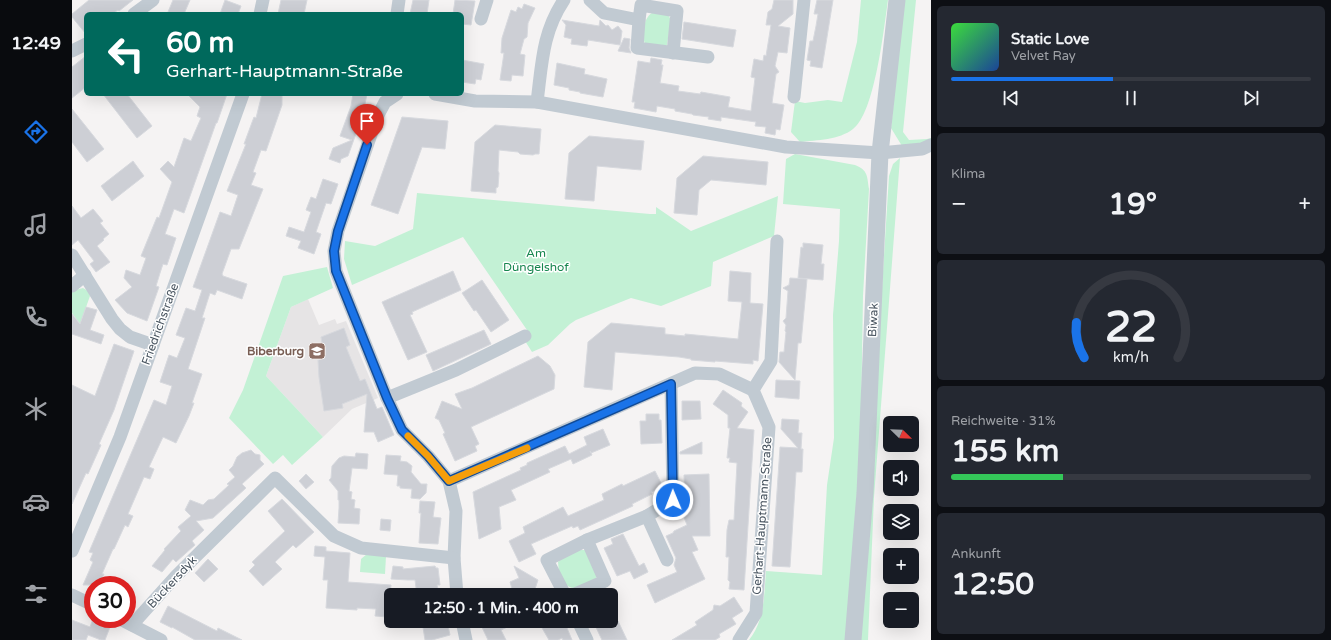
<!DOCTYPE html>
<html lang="de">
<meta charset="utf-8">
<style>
body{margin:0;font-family:"Varela Round",sans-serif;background:#242831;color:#f1f3f6;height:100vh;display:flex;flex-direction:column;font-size:15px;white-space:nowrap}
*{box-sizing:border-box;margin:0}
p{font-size:13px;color:#9ea1a6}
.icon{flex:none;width:22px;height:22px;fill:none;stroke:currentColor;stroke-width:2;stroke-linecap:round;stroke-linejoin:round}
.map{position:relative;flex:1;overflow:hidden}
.drawer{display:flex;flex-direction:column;gap:6px;padding:6px;background:#0d0f14;width:400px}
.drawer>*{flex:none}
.banner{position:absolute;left:12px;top:12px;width:380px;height:84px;border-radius:6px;box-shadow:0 4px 16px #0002;background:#00695c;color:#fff;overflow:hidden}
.needle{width:26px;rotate:113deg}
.controls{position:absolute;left:811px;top:416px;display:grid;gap:8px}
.controls a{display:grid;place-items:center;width:36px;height:36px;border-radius:6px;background:#171b24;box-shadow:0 4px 16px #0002;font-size:20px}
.speed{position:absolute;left:12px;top:576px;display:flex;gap:8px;font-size:20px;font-weight:700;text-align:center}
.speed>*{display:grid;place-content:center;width:52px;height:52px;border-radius:50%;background:#171b24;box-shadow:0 4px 16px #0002;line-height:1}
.speed .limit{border:6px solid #d22;background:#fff;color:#111}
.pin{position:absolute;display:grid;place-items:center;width:34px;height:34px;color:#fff;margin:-41px -17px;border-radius:50% 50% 50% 0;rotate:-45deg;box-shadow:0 0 4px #0007}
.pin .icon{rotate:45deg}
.me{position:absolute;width:44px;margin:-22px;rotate:359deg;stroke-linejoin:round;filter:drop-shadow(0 0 3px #0008)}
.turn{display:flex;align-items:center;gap:14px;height:84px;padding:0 16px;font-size:18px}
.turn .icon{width:52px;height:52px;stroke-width:2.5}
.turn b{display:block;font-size:28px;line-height:34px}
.big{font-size:30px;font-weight:700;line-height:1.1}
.drawer .tile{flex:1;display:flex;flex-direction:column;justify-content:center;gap:6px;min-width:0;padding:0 14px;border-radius:6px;background:#242831}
.drawer .dial{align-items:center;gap:0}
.dial svg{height:104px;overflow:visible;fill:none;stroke:#363941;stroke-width:7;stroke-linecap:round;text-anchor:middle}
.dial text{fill:#f1f3f6;stroke:none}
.song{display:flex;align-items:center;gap:12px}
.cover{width:48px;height:48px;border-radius:6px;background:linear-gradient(135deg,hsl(120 70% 55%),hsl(220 70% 35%))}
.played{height:4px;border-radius:2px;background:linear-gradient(90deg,#1a73e8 45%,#363941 45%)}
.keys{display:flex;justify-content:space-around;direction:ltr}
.heat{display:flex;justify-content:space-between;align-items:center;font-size:22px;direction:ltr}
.charge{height:6px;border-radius:3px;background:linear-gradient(90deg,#34c759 31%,#363941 0)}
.trip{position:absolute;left:312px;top:588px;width:234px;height:40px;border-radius:6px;background:#171b24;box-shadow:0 4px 16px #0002;font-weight:700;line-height:40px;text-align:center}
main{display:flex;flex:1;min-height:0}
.dock{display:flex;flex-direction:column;width:72px;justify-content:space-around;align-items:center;background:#090b0e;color:#9ea1a6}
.dock .icon{width:28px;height:28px}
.dock .active{color:#1a73e8}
.dock b{font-size:18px;color:#f1f3f6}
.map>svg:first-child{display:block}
.education{fill:#e6e4e5}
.green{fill:#c3f1d5}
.building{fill:#cdcfd5;stroke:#d7d9de}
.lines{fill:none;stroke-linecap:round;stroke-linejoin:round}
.minor{stroke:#c1cad2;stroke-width:13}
.tertiary{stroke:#c1cad2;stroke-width:17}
.route-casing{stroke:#114b97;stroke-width:10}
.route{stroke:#1a73e8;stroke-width:7}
.slow{stroke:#f59e0b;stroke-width:7}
.labels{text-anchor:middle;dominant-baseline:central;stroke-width:3;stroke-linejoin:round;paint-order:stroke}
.park-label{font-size:12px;fill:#17864f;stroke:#fff}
.street-label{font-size:12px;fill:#4a5661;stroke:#fff}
.education-label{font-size:12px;font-weight:bold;fill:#785e54;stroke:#fff;text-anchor:end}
</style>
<main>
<nav class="dock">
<b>12:49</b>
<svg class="icon active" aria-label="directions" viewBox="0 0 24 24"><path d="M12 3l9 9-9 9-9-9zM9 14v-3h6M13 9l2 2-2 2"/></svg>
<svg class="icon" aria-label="music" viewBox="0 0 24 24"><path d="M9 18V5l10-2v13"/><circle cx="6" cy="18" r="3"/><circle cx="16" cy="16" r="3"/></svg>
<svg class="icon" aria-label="phone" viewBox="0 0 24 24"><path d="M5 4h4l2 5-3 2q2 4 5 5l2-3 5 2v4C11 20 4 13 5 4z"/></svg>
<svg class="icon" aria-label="climate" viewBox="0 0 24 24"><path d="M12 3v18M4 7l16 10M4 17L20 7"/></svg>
<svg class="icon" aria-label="car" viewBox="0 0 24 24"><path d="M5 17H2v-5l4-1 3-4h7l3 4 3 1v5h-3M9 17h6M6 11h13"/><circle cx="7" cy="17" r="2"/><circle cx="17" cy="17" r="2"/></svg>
<svg class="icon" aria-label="filters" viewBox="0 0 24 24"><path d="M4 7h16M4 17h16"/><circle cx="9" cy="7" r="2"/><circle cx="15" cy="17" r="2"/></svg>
</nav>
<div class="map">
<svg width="859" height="640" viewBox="0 0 859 640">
<rect width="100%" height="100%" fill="#f5f3f3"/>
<!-- education -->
<path class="education" d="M 236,299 L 247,325 L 263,319 L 265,324 L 274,321 L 306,398 L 280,409 L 251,437 L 194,376 L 219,307 Z"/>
<!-- green -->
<g class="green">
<path d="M 789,0 L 816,0 C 812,27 803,113 781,129 C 767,140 745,140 728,142 L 719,132 L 723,101 L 733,103 L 756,100 L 770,102 L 785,42 Z"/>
<path d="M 832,0 L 844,0 L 831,132 L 837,140 L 855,139 L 859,138 L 859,139 L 846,145 L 830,146 L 819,128 Z"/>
<path d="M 580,13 L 596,15 L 599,20 L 595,45 L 591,48 L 574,46 C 569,37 571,18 580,13 Z"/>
<path d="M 723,154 L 783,165 C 796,170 795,176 797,189 L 791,296 L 789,419 L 780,587 L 773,640 L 677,640 C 693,620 692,595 694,571 L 750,575 L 755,485 L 762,438 L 761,315 L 767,241 L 768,209 L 711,204 L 714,159 Z"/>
<path d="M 828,158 L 802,497 L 796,640 L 788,640 L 817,176 L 821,164 Z"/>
<path d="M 345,193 L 578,214 L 584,214 L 584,207 L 619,231 L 706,196 L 702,236 L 641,262 L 639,286 L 589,306 L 559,298 L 504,320 L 498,324 L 476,345 L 460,352 L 448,333 L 455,330 L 391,237 L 280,285 L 272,259 L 273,241 L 303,246 L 341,229 Z"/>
<path d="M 255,267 L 261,288 L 219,307 L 194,376 L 251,437 L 220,465 L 211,455 L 201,464 L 157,418 L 171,390 L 211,276 Z"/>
<path d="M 11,288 L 16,291 L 18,296 L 8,324 L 0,313 L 0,292 L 3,290 Z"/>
<path d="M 505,550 L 513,550 L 526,576 C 506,596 487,591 486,562 L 492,556 Z"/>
<path d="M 295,554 L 314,556 L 313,574 L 288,572 L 289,559 Z"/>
</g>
<!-- building -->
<g class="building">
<path d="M 17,0 L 61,0 L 47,11 L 46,10 L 40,14 L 14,14 L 14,34 L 0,17 L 0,14 Z"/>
<path d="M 101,0 L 118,0 L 112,14 L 101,14 L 96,12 Z"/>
<path d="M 153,0 L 169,6 L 166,14 L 148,14 Z"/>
<path d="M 209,0 L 235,0 L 232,14 L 206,14 Z"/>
<path d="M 341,0 L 357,0 L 355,14 L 338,14 Z"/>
<path d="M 383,0 L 403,1 L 399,25 L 390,24 L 390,14 L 381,14 Z"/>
<path d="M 702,0 L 721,0 L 721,14 L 706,26 L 718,28 L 715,53 L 706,52 L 703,66 L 707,72 L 704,74 L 700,103 L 712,105 L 708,130 L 704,129 L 703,135 L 693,133 L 694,127 L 683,126 L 684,122 L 649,117 L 649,121 L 636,119 L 637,117 L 621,115 L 620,114 L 603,111 L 603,109 L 585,106 L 584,112 L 562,108 L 563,102 L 560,102 L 566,61 L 578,63 L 579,58 L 590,60 L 589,65 L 591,65 L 588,83 L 607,86 L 606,91 L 628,94 L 629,92 L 658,97 L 656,107 L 679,111 L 683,78 L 679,77 L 682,59 L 691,61 L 692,55 L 694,56 L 699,25 L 694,25 L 696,12 L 700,9 Z"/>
<path d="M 745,0 L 761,0 L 750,68 L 738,66 L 739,61 L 735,60 L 738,41 L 741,41 L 744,26 L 746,14 L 742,14 Z"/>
<path d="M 452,4 L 463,8 L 456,23 L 455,37 L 452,39 L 448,54 L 453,55 L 451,76 L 440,75 L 439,81 L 428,80 L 432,53 L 429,53 L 430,38 L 439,10 L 444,12 L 446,7 L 450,9 Z"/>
<path d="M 528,20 L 534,26 L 536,25 L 540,30 L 546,26 L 550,31 L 548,45 L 516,40 L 515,46 L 499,44 L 500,39 L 492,37 L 494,25 L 490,20 L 527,26 Z"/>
<path d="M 612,22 L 664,30 L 661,47 L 610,39 Z"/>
<path d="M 552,38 L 558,39 L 557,48 L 559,53 L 546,51 Z"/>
<path d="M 14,56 L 14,87 L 0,98 L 0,67 Z"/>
<path d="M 390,60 L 412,64 L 409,80 L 404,79 L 403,84 L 390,82 Z"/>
<path d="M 485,63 L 513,69 L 512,74 L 535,79 L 531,97 L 508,93 L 508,92 L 497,90 L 497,88 L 482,85 Z"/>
<path d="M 31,94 L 55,94 L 80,126 L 65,138 Z"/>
<path d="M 115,94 L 155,94 L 145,123 L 144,123 L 112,213 L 102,209 L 93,234 L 104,238 L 95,265 L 91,264 L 88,273 L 84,286 L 87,287 L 75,321 L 55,313 L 43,300 L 60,287 L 52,278 L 54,270 L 68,275 L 74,258 L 69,256 L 85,217 L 87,218 L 100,182 L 88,169 L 96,161 L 102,167 L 112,138 L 119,141 L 129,118 L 125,116 L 128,107 Z"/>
<path d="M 190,94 L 210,94 L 210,105 L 194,151 L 189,150 L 181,172 L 184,173 L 179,185 L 191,189 L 167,249 L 159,249 L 150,274 L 151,276 L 175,284 L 170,299 L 145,290 L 143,295 L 138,293 L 130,318 L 133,318 L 116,369 L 130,374 L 120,403 L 122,403 L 117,416 L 104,443 L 91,437 L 77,467 L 82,469 L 78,479 L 72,477 L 56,514 L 61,516 L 56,527 L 53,525 L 42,549 L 41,549 L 30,574 L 32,574 L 27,585 L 11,585 L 21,562 L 18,560 L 21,553 L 17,552 L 82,400 L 94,405 L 100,386 L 88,382 L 97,355 L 105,358 L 113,338 L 104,335 L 114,308 L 123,311 L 130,290 L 121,287 L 148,212 L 159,216 L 166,195 L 155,191 L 174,144 L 172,144 L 182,117 L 184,118 Z"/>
<path d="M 281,94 L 295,94 L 291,114 L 276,156 L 269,159 L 268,163 L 257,159 L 261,148 L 280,140 L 268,136 L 279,106 Z"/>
<path d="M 0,109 L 32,149 L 15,162 L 0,142 Z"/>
<path d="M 330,117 L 376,121 L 373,149 L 350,147 L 326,214 L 299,205 Z"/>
<path d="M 423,125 L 469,129 L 467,154 L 463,154 L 461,155 L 448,154 L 446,152 L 427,150 L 426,171 L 427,173 L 426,187 L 424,188 L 424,193 L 399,191 L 403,142 Z"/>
<path d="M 517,136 L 572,141 L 569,170 L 525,166 L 522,201 L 493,199 L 497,153 Z"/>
<path d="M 631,156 L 696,162 L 694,185 L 639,180 L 627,190 L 625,215 L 602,213 L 605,178 Z"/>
<path d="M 61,161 L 72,176 L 40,201 L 29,186 Z"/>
<path d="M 251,179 L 266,184 L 259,204 L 254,203 L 244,232 L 249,234 L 242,254 L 226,248 L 229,241 L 214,236 L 217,227 L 232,232 L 239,212 L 234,210 L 239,197 L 244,199 Z"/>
<path d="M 0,206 L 9,218 L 21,209 L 31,221 L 28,223 L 37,234 L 31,239 L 32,240 L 25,246 L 38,262 L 24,272 L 18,264 L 22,261 L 6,240 L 0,245 Z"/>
<path d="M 731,243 L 751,245 L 749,264 L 752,264 L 751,280 L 726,278 L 729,247 L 731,248 Z"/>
<path d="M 381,271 L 389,290 L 340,312 L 341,314 L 338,315 L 355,352 L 336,360 L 310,302 Z"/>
<path d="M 658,271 L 679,273 L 678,303 L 691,304 L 686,361 L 681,360 L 681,364 L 643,361 L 643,362 L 619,360 L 619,359 L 607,357 L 543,352 L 540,390 L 512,387 L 516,342 L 539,323 L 593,328 L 593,334 L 613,336 L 613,334 L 666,339 L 670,302 L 656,301 Z"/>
<path d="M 718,278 L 735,279 L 729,343 L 726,343 L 723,380 L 707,362 L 708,352 L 712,352 L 714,332 L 713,331 L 714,325 L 711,321 L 714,318 L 716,291 L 711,288 L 717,285 Z"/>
<path d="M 410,280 L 437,320 L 419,332 L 404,310 L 402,311 L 390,293 Z"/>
<path d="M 14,307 L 25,310 L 18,330 L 32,335 L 29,344 L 0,334 L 0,314 L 8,324 Z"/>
<path d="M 272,328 L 278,345 L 274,347 L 288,381 L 293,379 L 305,409 L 310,407 L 322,435 L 306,442 L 302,432 L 292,432 L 295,394 L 270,404 L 271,408 L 252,411 L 247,377 L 246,360 L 247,360 L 242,344 L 250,343 L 249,337 Z"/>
<path d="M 412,330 L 419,344 L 361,371 L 354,355 Z"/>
<path d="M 42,344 L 62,351 L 42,410 L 27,444 L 29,445 L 16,474 L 14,473 L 0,504 L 0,385 L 23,396 Z"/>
<path d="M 466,356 L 478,366 L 483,375 L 482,389 L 399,427 L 407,444 L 403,446 L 405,451 L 383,461 L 371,434 L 373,433 L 367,420 L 363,418 L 370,401 L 390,409 L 383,394 L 400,388 Z"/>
<path d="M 704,380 L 728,381 L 727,399 L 703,397 Z"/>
<path d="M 651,390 L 670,403 L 669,406 L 676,412 L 665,428 L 682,430 L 672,590 L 657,589 L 658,582 L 656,580 L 657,557 L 654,557 L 655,530 L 657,520 L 662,520 L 665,463 L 657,462 L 658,458 L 655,458 L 658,428 L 656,428 L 656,415 L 641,404 Z"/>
<path d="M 610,401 L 628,401 L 629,419 L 610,420 Z"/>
<path d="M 574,414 L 587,414 L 587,420 L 589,420 L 590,443 L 569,444 L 568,421 L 574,421 Z"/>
<path d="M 710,419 L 727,420 L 726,433 L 730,433 L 729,449 L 731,449 L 730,472 L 724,472 L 718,567 L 700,566 L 708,447 L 726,448 L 709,429 Z"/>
<path d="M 531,429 L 538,445 L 519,453 L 518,451 L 520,455 L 501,464 L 499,459 L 476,469 L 478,472 L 439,490 L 444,500 L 427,507 L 429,529 L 407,539 L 401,492 L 449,470 L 448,468 L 455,465 L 455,463 L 493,446 L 497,454 L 515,445 L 512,437 Z"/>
<path d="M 630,442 L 630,454 L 608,454 L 608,452 Z"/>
<path d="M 179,450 L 183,454 L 188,455 L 188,460 L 192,464 L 170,484 L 174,488 L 141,518 L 124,521 L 132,530 L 120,541 L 123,545 L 104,562 L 101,559 L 90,572 L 80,566 L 93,550 L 92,549 L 109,531 L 106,527 L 119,516 L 113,510 L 118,500 L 131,505 L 136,500 L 142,499 L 157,485 L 155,484 L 163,477 L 157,470 L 161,466 L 165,457 L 170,453 Z"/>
<path d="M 284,453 L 296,454 L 295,469 L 280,468 L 277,491 L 280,492 L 279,499 L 283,500 L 282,508 L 288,509 L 287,524 L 266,523 L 267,508 L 267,500 L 266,500 L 266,491 L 257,480 L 259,478 L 260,466 L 267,458 L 272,456 L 283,457 Z"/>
<path d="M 314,455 L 329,456 L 328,461 L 335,462 L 340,466 L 339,472 L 349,484 L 355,484 L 354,493 L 348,499 L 339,498 L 340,489 L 328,488 L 328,486 L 325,486 L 326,475 L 312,474 Z"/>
<path d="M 583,471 L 591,487 L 579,492 L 580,494 L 560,504 L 561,506 L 508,530 L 506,526 L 501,528 L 500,526 L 459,544 L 464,554 L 447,562 L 437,541 L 453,533 L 451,527 L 491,507 L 496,516 L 532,500 L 530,494 L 550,484 L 551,486 Z"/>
<path d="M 234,474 L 242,482 L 234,489 L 227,481 Z"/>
<path d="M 637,474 L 638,536 L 620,536 L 626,550 L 620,552 L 633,579 L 583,603 L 575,585 L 605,572 L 602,565 L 604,558 L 594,536 L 601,533 L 602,531 L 615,525 L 607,505 L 613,503 L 612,475 Z"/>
<path d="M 210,499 L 242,532 L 224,548 L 221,545 L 203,562 L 210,569 L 191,586 L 177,571 L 183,565 L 180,562 L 213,531 L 196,511 Z"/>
<path d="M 348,501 L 363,502 L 361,517 L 369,518 L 366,544 L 347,543 L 349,513 L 347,513 Z"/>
<path d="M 309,519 L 319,520 L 318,531 L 308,530 Z"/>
<path d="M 551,534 L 567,566 L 572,563 L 576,572 L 562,579 L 558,571 L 545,576 L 532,548 L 541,544 L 539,539 Z"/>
<path d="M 243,546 L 254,547 L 254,551 L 278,553 L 276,582 L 319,585 L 316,617 L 303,616 L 304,609 L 285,608 L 285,610 L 254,608 L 256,580 L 251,580 L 253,557 L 242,556 Z"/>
<path d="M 136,559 L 146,569 L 132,582 L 123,573 Z"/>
<path d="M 321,566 L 331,567 L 331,569 L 363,566 L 364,568 L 366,568 L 368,585 L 365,585 L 366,589 L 356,590 L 356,595 L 345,595 L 343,580 L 336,580 L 319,579 Z"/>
<path d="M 442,566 L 466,580 L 461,595 L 442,595 L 438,582 L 447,578 Z"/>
<path d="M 662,597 L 671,611 L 660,618 L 664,624 L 647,634 L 648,637 L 643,640 L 600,640 L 625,625 L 623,622 L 641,610 L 642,605 L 648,606 Z"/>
<path d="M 96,606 L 145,631 L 146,628 L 170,640 L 123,640 L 100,627 L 100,628 L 88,622 Z"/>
<path d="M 21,619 L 38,627 L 33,640 L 29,640 L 16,635 L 14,640 L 0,640 L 0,620 L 18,627 Z"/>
<path d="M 350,621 L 375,621 L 378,635 L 360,640 L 353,640 Z"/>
<path d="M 407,621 L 448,621 L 429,630 L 434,640 L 416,640 Z"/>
<path d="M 466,621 L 496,621 L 495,628 L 500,640 L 491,640 L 490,638 L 486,640 L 477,640 Z"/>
<path d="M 521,621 L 546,621 L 555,640 L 530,640 Z"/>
</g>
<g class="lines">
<!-- minor -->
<g class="minor">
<path d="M 518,0 L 532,13 L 567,20 L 569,5 L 605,11 L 601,53"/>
<path d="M 62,14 L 81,0"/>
<path d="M 188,14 L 191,0"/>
<path d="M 325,14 L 327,0"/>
<path d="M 409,19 L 415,0"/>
<path d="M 567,20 L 565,48 L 636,57"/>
<path d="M 0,51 L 14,44"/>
<path d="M 325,94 L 313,102 L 305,117 L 266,231 L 262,251 L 264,271 L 315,398 L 330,430 L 356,456 L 377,481 L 384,511 L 382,558 L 385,595"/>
<path d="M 363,94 L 403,101 L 465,102 L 714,147 L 808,153 L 850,149 L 859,145"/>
<path d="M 722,97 L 732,0"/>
<path d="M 465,102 C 470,64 470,33 492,0"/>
<path d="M 0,255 L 40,319 L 48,329 L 58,337 L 81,345"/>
<path d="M 0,286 L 13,275"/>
<path d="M 315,398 L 384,370 L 453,336"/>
<path d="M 377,481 L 623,373 L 647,374 L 681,390"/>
<path d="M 575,516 L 595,560"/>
<path d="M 0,551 L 48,437 L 171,94"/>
<path d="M 0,595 L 21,605"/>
<path d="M 493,595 L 475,560 L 515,540 L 575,516 L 601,500 L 599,384"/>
<path d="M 501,595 L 533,581 L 515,540"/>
<path d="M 48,619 L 89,640"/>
<path d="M 390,621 L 394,640"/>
<path d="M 506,621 L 515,640"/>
<path d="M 60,625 L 104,576 L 203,478 L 262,536 L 289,548 L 382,558"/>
<path d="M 667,640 L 684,613 L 697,427 L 681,390 L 699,361 L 705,241"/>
</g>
<!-- tertiary -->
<path class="tertiary" d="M 781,640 L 793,493 L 808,153 L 825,0"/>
</g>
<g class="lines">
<defs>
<path id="route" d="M 295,145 L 266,231 L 262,251 L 264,271 L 315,398 L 330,430 L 356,456 L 377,481 L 599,384 L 601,500"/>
</defs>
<!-- route casing -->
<use href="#route" class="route-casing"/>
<!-- route -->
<use href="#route" class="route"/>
<!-- slow -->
<path class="slow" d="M 336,436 L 356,456 L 377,481 L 455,448"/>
</g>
<!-- icons -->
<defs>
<symbol id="school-square" viewBox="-11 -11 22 22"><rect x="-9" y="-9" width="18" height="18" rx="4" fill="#8d6e63" stroke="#fff"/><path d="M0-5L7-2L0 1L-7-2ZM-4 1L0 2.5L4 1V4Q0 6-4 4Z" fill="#fff"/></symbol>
</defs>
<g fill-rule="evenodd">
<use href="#school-square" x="235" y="341" width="20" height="20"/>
</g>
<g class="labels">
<!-- park labels -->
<g class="park-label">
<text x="464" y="253">Am<tspan x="464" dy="14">Düngelshof</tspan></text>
</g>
<!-- street labels -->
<g class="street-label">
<text transform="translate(801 320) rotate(-87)">Biwak</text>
<text transform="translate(88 324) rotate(-70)">Friedrichstraße</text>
<text transform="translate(690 516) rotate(-86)">Gerhart-Hauptmann-Straße</text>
<text transform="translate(100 582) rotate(-47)">Bückersdyk</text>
</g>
<!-- education labels -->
<g class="education-label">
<text x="232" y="351">Biberburg</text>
</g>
</g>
</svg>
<div class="controls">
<a><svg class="needle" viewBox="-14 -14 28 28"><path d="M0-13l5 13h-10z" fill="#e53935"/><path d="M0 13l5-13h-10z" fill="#9ea1a6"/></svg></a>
<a><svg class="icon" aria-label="sound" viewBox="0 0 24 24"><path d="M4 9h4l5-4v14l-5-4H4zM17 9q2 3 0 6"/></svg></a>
<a><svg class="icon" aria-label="layers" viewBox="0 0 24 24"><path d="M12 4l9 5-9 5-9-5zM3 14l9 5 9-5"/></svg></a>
<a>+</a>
<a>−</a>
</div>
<div class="speed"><div class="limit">30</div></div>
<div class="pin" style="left:295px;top:145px;background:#d93025"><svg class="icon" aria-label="arrive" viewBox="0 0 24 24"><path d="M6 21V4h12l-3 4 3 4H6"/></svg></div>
<svg class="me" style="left:601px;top:500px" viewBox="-20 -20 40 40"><circle r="17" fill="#1a73e8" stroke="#fff" stroke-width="3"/><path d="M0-11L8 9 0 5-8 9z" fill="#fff"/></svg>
<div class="trip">12:50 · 1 Min. · 400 m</div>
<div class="banner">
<div class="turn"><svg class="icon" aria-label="left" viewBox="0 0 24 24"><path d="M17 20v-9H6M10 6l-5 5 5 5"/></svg><div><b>60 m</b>Gerhart-Hauptmann-Straße</div></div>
</div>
</div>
<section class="drawer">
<div class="tile">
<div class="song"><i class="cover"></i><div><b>Static Love</b><p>Velvet Ray</p></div></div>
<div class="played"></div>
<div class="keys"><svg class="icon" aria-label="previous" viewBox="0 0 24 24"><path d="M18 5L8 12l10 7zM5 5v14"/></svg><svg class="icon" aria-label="pause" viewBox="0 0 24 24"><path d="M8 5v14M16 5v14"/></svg><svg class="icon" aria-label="next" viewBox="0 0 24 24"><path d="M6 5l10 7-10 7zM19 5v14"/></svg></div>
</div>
<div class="tile"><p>Klima</p>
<div class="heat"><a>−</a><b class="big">19°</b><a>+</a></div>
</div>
<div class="tile dial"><svg viewBox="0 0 100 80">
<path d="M14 69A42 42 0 1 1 86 69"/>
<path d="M14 69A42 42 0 0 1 8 42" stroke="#1a73e8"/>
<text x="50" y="56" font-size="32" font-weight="700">22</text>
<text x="50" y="72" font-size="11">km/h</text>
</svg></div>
<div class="tile"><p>Reichweite · 31%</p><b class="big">155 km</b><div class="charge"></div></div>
<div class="tile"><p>Ankunft</p><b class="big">12:50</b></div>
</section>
</main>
